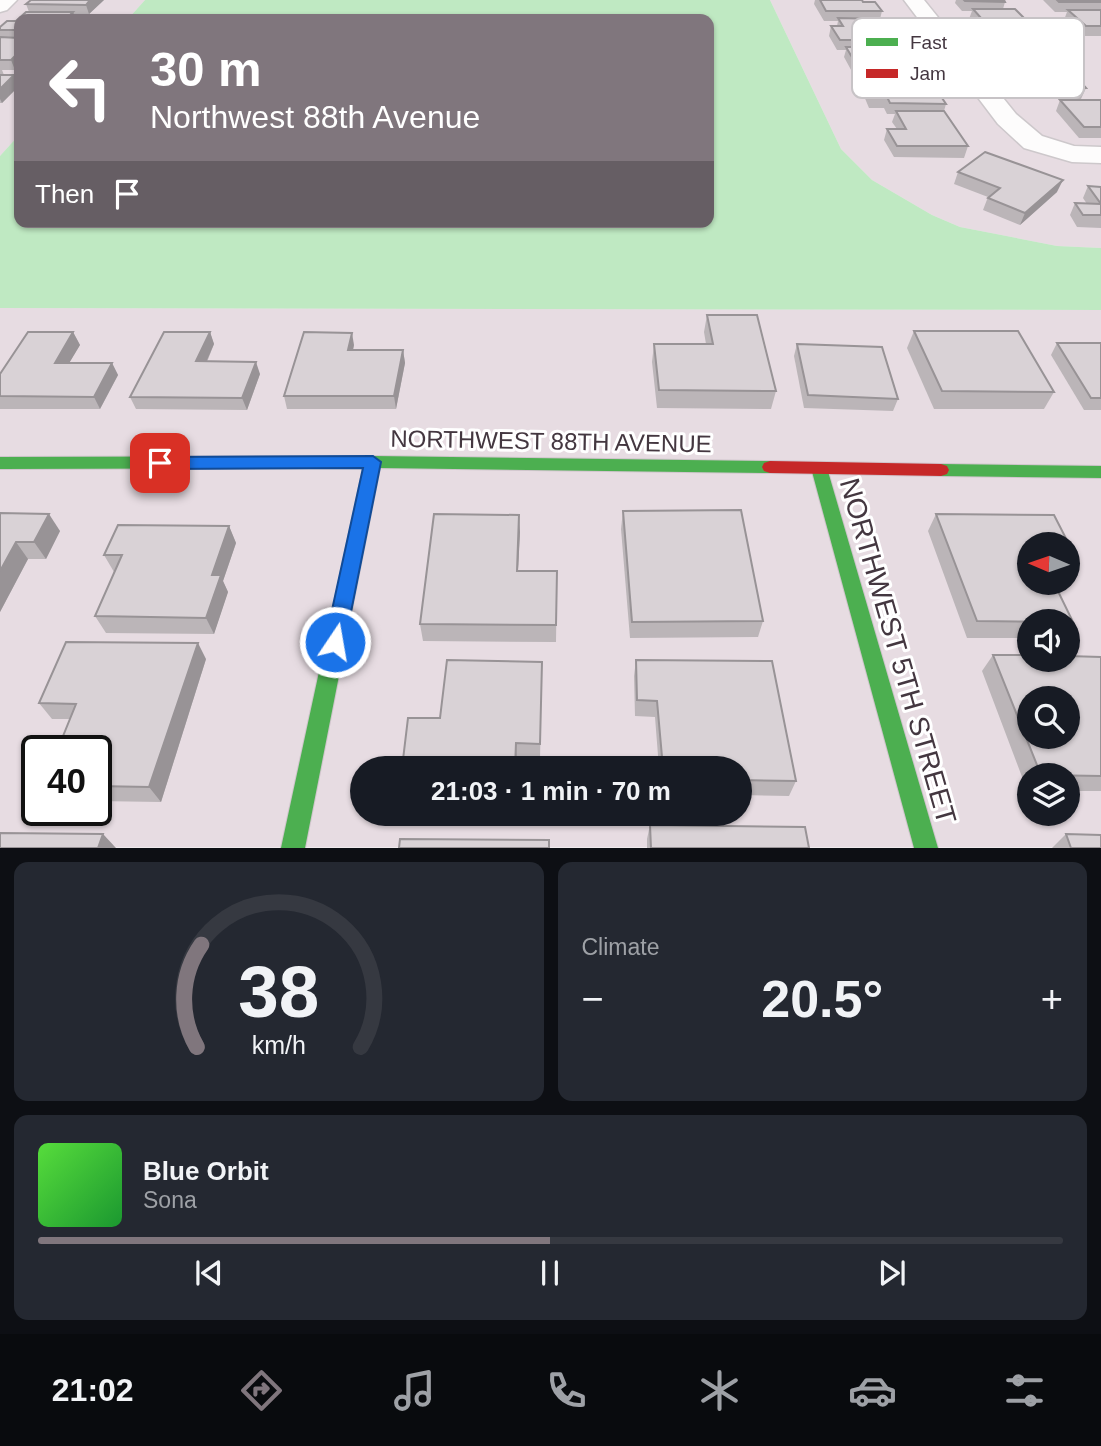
<!DOCTYPE html>
<meta charset="utf-8">
<style>
body{margin:0;font-family:Arial,sans-serif;background:#242831;color:#f1f3f6;height:100vh;display:flex;flex-direction:column;font-size:26px;white-space:nowrap}
*{box-sizing:border-box;margin:0}
p{font-size:23px;color:#9ea1a6}
.icon{flex:none;width:38px;height:38px;fill:none;stroke:currentColor;stroke-width:2;stroke-linecap:round;stroke-linejoin:round}
.map{position:relative;height:848px;overflow:hidden}
.details{display:flex;flex-direction:column;gap:14px;padding:14px;background:#0d0f14;flex:1}
.details>*{flex:none}
.banner{position:absolute;left:14px;top:14px;width:700px;height:214px;border-radius:14px;box-shadow:0 2px 5px #0004;background:#80767d;color:#fff;overflow:hidden}
.needle{width:46px;rotate:272deg}
.buttons{position:absolute;left:1017px;top:532px;display:grid;gap:14px}
.buttons a{display:grid;place-items:center;width:63px;height:63px;border-radius:50%;background:#171b24;box-shadow:0 2px 5px #0004;font-size:35px}
.speed{position:absolute;left:21px;top:735px;display:flex;gap:14px;font-size:35px;font-weight:700;text-align:center}
.speed>*{display:grid;place-content:center;width:91px;height:91px;border-radius:50%;background:#171b24;box-shadow:0 2px 5px #0004;line-height:1}
.speed .limit{border:4px solid #111;border-radius:10px;background:#fff;color:#111}
.pin{position:absolute;display:grid;place-items:center;width:60px;height:60px;color:#fff;margin:-30px;border-radius:14px;box-shadow:0 4px 10px #0006}
.me{position:absolute;width:77px;margin:-38px;rotate:12deg;stroke-linejoin:round;filter:drop-shadow(0 0 5px #0008)}
.turn{display:flex;align-items:center;gap:24px;height:147px;padding:0 21px;font-size:32px}
.turn .icon{width:91px;height:91px;stroke-width:2.5}
.turn b{display:block;font-size:49px;line-height:60px}
.then{display:flex;align-items:center;height:66px;padding:0 21px;background:#0003;gap:14px;font-size:26px}
.big{font-size:52px;font-weight:600;line-height:1.1}
.details .tile{flex:1;display:flex;flex-direction:column;justify-content:center;gap:10px;min-width:0;padding:0 24px;border-radius:14px;background:#242831}
.details .dial{align-items:center;gap:0}
.dial svg{height:182px;overflow:visible;fill:none;stroke:#363941;stroke-width:7;stroke-linecap:round;text-anchor:middle}
.dial text{fill:#f1f3f6;stroke:none}
.song{display:flex;align-items:center;gap:21px}
.cover{width:84px;height:84px;border-radius:10px;background:linear-gradient(135deg,hsl(110 70% 55%),hsl(130 70% 35%))}
.played{height:7px;border-radius:4px;background:linear-gradient(90deg,#80767d 50%,#363941 50%)}
.keys{display:flex;justify-content:space-around;direction:ltr}
.heat{display:flex;justify-content:space-between;align-items:center;font-size:38px;direction:ltr}
.details .tiles{flex:1;display:grid;gap:14px;grid-template-columns:1fr 1fr}
.tile:last-child{grid-column:span 2}
.trip{position:absolute;left:350px;top:756px;width:402px;height:70px;border-radius:35px;background:#171b24;box-shadow:0 2px 5px #0004;font-weight:600;line-height:70px;text-align:center}
.dock{display:flex;height:112px;justify-content:space-around;align-items:center;background:#090b0e;color:#9ea1a6}
.dock .icon{width:49px;height:49px}
.dock .active{color:#80767d}
.dock b{font-size:32px;color:#f1f3f6}
.map>svg:first-child{display:block}
.residential{fill:#e7dce2;fill-rule:evenodd}
.water{fill:#bfe9c2}
.lines{fill:none;stroke-linecap:round;stroke-linejoin:round}
.street-casing{stroke:#cdc8cb;stroke-width:3}
.fast-casing{stroke:#d0c5cc;stroke-width:2}
.jam-casing{stroke:#d0c5cc;stroke-width:2}
.street{fill:#fdfcfc;fill-rule:evenodd}
.fast{fill:#4caf50;fill-rule:evenodd}
.jam{fill:#c62828;fill-rule:evenodd}
.wall{fill:#bbb5b8}
.shaded-wall{fill:#989396}
.building{fill:#d9d2d6;stroke:#989396;stroke-width:2;fill-rule:evenodd}
.route{fill:#1a73e8;stroke:#114b97;stroke-width:2}
.labels{text-anchor:middle;dominant-baseline:central;stroke-width:6;stroke-linejoin:round;paint-order:stroke}
.street-label{font-size:24px;fill:#443740;stroke:#fff}
.near-street-label{font-size:28px;fill:#443740;stroke:#fff}
.key{fill:#fff;stroke:#c7c3c6;stroke-width:2}
.key-label{font-size:19px;fill:#443740}
</style>
<div class="map">
<svg width="1101" height="848" viewBox="0 0 1101 848">
<rect width="100%" height="100%" fill="#efeaed"/>
<!-- residential -->
<g class="residential">
<path d="M 0,0 L 145,0 L 128,19 L 19,19 L 19,135 L 0,156 Z"/>
<path d="M 770,0 L 1101,0 L 1101,248 L 1057,246 L 960,227 L 932,215 L 872,180 L 841,149 Z"/>
<path d="M 0,308 L 1101,310 L 1101,847 L 0,847 ZM 1029,544 L 1068,544 L 1068,583 L 1029,583 ZM 1029,621 L 1068,621 L 1068,660 L 1029,660 ZM 1029,698 L 1068,698 L 1068,737 L 1029,737 ZM 37,751 L 96,751 L 96,810 L 37,810 ZM 362,768 L 740,768 L 740,814 L 362,814 ZM 1029,775 L 1068,775 L 1068,814 L 1029,814 Z"/>
</g>
<!-- water -->
<path class="water" d="M 145,0 L 770,0 L 841,149 L 872,180 L 932,215 L 960,227 L 1057,246 L 1101,248 L 1101,310 L 0,308 L 0,156 L 19,135 L 19,222 L 709,222 L 709,19 L 128,19 Z"/>
<g class="lines">
<defs>
<g id="street">
<path d="M 0,0 L 17,0 L 7,10 L 0,12 Z"/>
<path d="M 904,0 L 924,0 L 1016,114 L 1042,136 L 1074,146 L 1101,147 L 1101,163 L 1072,162 L 1024,148 L 998,124 Z"/>
</g>
<g id="fast">
<path d="M 373,456 L 770,461 L 776,463 L 778,467 L 776,471 L 770,473 L 380,468 L 305,848 L 281,848 L 363,468 L 0,469 L 0,457 Z"/>
<path d="M 819,462 L 825,464 L 827,468 L 938,848 L 914,848 L 811,468 L 813,464 Z"/>
<path d="M 941,464 L 1101,466 L 1101,478 L 941,476 L 935,474 L 933,470 L 935,466 Z"/>
</g>
<path id="jam" d="M 770,461 L 941,464 L 947,466 L 949,470 L 947,474 L 941,476 L 770,473 L 764,471 L 762,467 L 764,463 Z"/>
</defs>
<!-- street casing -->
<use href="#street" class="street-casing"/>
<!-- fast casing -->
<use href="#fast" class="fast-casing"/>
<!-- jam casing -->
<use href="#jam" class="jam-casing"/>
<!-- street -->
<use href="#street" class="street"/>
<!-- fast -->
<use href="#fast" class="fast"/>
<!-- jam -->
<use href="#jam" class="jam"/>
</g>
<!-- wall -->
<g class="wall">
<path d="M 104,0 L 89,14 L 74,14 L 76,19 L 19,19 L 19,67 L 15,70 L 2,70 L 4,75 L 19,86 L 2,103 L 0,103 L 0,27 L 16,21 L 29,12 L 26,4 Z"/>
<path d="M 815,0 L 862,0 L 863,2 L 882,11 L 880,19 L 888,30 L 901,40 L 900,47 L 920,69 L 918,77 L 927,91 L 946,104 L 944,111 L 968,146 L 964,158 L 894,157 L 884,140 L 887,129 L 897,129 L 892,122 L 895,114 L 887,114 L 884,108 L 869,108 L 864,96 L 867,85 L 873,85 L 874,80 L 856,79 L 844,57 L 846,50 L 837,50 L 829,36 L 831,26 L 837,26 L 838,21 L 824,21 L 814,4 Z"/>
<path d="M 956,0 L 1004,0 L 1005,2 L 1003,9 L 1027,21 L 1050,27 L 1046,35 L 1067,57 L 1064,65 L 1086,88 L 1081,99 L 1046,98 L 1033,81 L 1026,81 L 1021,74 L 1023,67 L 1012,67 L 1004,57 L 1006,50 L 1001,44 L 1004,37 L 998,37 L 991,28 L 978,28 L 969,19 L 972,11 L 962,11 L 955,3 Z"/>
<path d="M 1043,0 L 1101,0 L 1101,36 L 1082,36 L 1064,20 L 1067,12 L 1055,12 Z"/>
<path d="M 1060,100 L 1101,100 L 1101,138 L 1079,138 L 1056,111 Z"/>
<path d="M 958,172 L 1057,192 L 1020,225 L 983,210 L 988,197 L 954,184 Z"/>
<path d="M 1088,186 L 1101,187 L 1101,228 L 1077,227 L 1070,215 L 1075,203 L 1087,204 L 1083,198 Z"/>
<path d="M 707,315 L 776,391 L 771,409 L 657,408 L 652,362 L 654,344 L 706,344 L 704,332 Z"/>
<path d="M 914,331 L 1054,392 L 1044,409 L 934,409 L 907,348 Z"/>
<path d="M 73,332 L 80,345 L 69,363 L 112,363 L 118,375 L 100,409 L 0,409 L 0,374 Z"/>
<path d="M 210,332 L 214,344 L 207,362 L 260,374 L 247,410 L 136,409 L 130,397 Z"/>
<path d="M 1057,343 L 1101,343 L 1101,410 L 1084,410 L 1051,355 Z"/>
<path d="M 797,344 L 898,399 L 893,411 L 804,408 L 794,356 Z"/>
<path d="M 354,345 L 353,350 L 403,350 L 405,363 L 396,409 L 287,409 L 284,396 Z"/>
<path d="M 623,511 L 763,621 L 758,637 L 630,638 L 621,529 Z"/>
<path d="M 0,513 L 60,531 L 46,559 L 28,559 L 0,612 Z"/>
<path d="M 936,514 L 1054,515 L 1076,558 L 1068,570 L 1068,544 L 1029,544 L 1029,583 L 1054,583 L 1073,622 L 1068,628 L 1068,621 L 1029,621 L 1029,638 L 967,638 L 928,531 Z"/>
<path d="M 229,526 L 236,543 L 223,581 L 228,592 L 214,634 L 106,633 L 95,616 L 114,572 L 104,555 Z"/>
<path d="M 520,532 L 518,571 L 557,571 L 556,642 L 423,641 L 420,624 Z"/>
<path d="M 993,655 L 1101,657 L 1101,791 L 1068,791 L 1068,775 L 1029,775 L 1029,790 L 1027,790 L 982,671 Z"/>
<path d="M 206,659 L 161,802 L 96,801 L 96,751 L 70,719 L 52,719 L 39,703 Z"/>
<path d="M 636,660 L 796,781 L 789,796 L 740,795 L 740,768 L 659,768 L 655,717 L 635,716 L 634,676 Z"/>
<path d="M 542,662 L 540,759 L 517,758 L 517,768 L 402,768 Z"/>
<path d="M 650,825 L 809,848 L 647,848 L 647,839 Z"/>
<path d="M 1066,834 L 1071,848 L 1052,848 Z"/>
</g>
<!-- shaded-wall -->
<g class="shaded-wall">
<path d="M 90,0 L 104,0 L 89,14 L 86,5 Z"/>
<path d="M 73,12 L 76,19 L 68,19 L 67,18 Z"/>
<path d="M 19,52 L 19,67 L 15,70 L 11,60 Z"/>
<path d="M 14,75 L 19,86 L 2,103 L 0,99 L 0,89 Z"/>
<path d="M 1063,180 L 1057,192 L 1020,225 L 1025,213 Z"/>
<path d="M 73,332 L 80,345 L 62,375 L 55,363 Z"/>
<path d="M 210,332 L 214,344 L 201,374 L 196,361 Z"/>
<path d="M 352,333 L 354,345 L 350,363 L 348,350 Z"/>
<path d="M 403,350 L 405,363 L 396,409 L 394,396 Z"/>
<path d="M 256,362 L 260,374 L 247,410 L 242,398 Z"/>
<path d="M 112,363 L 118,375 L 100,409 L 94,397 Z"/>
<path d="M 49,514 L 60,531 L 46,559 L 34,542 Z"/>
<path d="M 519,515 L 520,532 L 517,588 L 517,571 Z"/>
<path d="M 229,526 L 236,543 L 223,581 L 228,592 L 214,634 L 206,618 L 212,575 Z"/>
<path d="M 16,542 L 28,559 L 0,612 L 0,571 Z"/>
<path d="M 198,643 L 206,659 L 161,802 L 149,787 Z"/>
<path d="M 516,743 L 517,768 L 515,768 Z"/>
<path d="M 103,834 L 116,848 L 98,848 Z"/>
</g>
<!-- building -->
<g class="building">
<path d="M 31,0 L 90,0 L 86,5 L 26,4 Z"/>
<path d="M 820,0 L 862,0 L 863,2 L 875,2 L 882,11 L 826,11 Z"/>
<path d="M 964,0 L 1004,0 L 1005,2 L 965,1 Z"/>
<path d="M 1057,0 L 1101,0 L 1101,2 L 1059,2 Z"/>
<path d="M 973,9 L 1015,9 L 1027,21 L 1043,21 L 1050,27 L 1002,27 L 994,18 L 981,18 Z"/>
<path d="M 1068,10 L 1101,10 L 1101,26 L 1086,26 Z"/>
<path d="M 26,12 L 73,12 L 67,18 L 56,18 L 54,19 L 19,19 L 19,30 L 0,30 L 0,27 L 7,21 L 16,21 Z"/>
<path d="M 838,18 L 881,19 L 888,30 L 895,31 L 901,40 L 840,40 L 831,26 L 843,26 Z"/>
<path d="M 0,37 L 19,38 L 19,52 L 11,60 L 0,60 Z"/>
<path d="M 846,47 L 905,47 L 920,69 L 859,69 Z"/>
<path d="M 1025,64 L 1066,65 L 1086,88 L 1051,87 L 1037,71 L 1030,70 Z"/>
<path d="M 0,75 L 14,75 L 0,89 Z"/>
<path d="M 875,76 L 920,77 L 927,91 L 938,92 L 946,104 L 890,103 L 887,97 L 872,97 L 867,85 L 879,86 Z"/>
<path d="M 1060,100 L 1101,100 L 1101,127 L 1084,127 Z"/>
<path d="M 896,111 L 944,111 L 968,146 L 897,146 L 887,129 L 906,129 Z"/>
<path d="M 985,152 L 1063,180 L 1025,213 L 988,198 L 1000,188 L 958,172 Z"/>
<path d="M 1088,186 L 1101,187 L 1101,204 Z"/>
<path d="M 1075,203 L 1101,204 L 1101,215 L 1083,215 Z"/>
<path d="M 707,315 L 757,315 L 776,391 L 659,390 L 654,344 L 713,344 Z"/>
<path d="M 914,331 L 1018,331 L 1054,392 L 942,391 Z"/>
<path d="M 28,332 L 73,332 L 55,363 L 112,363 L 94,397 L 0,396 L 0,374 Z"/>
<path d="M 164,332 L 210,332 L 196,361 L 256,362 L 242,398 L 130,397 Z"/>
<path d="M 304,332 L 352,333 L 348,350 L 403,350 L 394,396 L 284,396 Z"/>
<path d="M 1057,343 L 1101,343 L 1101,398 L 1091,398 Z"/>
<path d="M 797,344 L 882,347 L 898,399 L 808,395 Z"/>
<path d="M 741,510 L 763,621 L 632,622 L 623,511 Z"/>
<path d="M 0,513 L 49,514 L 34,542 L 16,542 L 0,571 Z"/>
<path d="M 434,514 L 519,515 L 517,571 L 557,571 L 556,625 L 420,624 Z"/>
<path d="M 936,514 L 1054,515 L 1076,558 L 1068,558 L 1068,544 L 1029,544 L 1029,583 L 1054,583 L 1073,622 L 977,621 Z"/>
<path d="M 118,525 L 229,526 L 212,575 L 221,575 L 206,618 L 95,616 L 122,555 L 104,555 Z"/>
<path d="M 66,642 L 198,643 L 149,787 L 96,786 L 96,751 L 57,751 L 76,704 L 39,703 Z"/>
<path d="M 993,655 L 1029,655 L 1029,660 L 1068,660 L 1068,656 L 1101,657 L 1101,776 L 1041,775 ZM 1029,698 L 1068,698 L 1068,737 L 1029,737 Z"/>
<path d="M 447,660 L 542,662 L 540,744 L 516,743 L 515,768 L 402,768 L 408,718 L 440,718 Z"/>
<path d="M 636,660 L 772,661 L 796,781 L 740,780 L 740,768 L 663,768 L 657,701 L 637,700 Z"/>
<path d="M 650,825 L 805,827 L 809,848 L 651,848 Z"/>
<path d="M 0,833 L 103,834 L 98,848 L 0,848 Z"/>
<path d="M 1066,834 L 1101,835 L 1101,848 L 1071,848 Z"/>
<path d="M 400,839 L 549,840 L 549,848 L 399,848 Z"/>
</g>
<!-- route -->
<path class="route" d="M 373,456 L 381,462 L 345,642 L 342,648 L 335,650 L 328,648 L 325,642 L 363,468 L 160,469 L 151,463 L 160,457 Z"/>
<g class="labels">
<!-- street labels -->
<g class="street-label">
<text transform="translate(551 441) rotate(1)">NORTHWEST 88TH AVENUE</text>
</g>
<!-- near-street labels -->
<g class="near-street-label">
<text transform="translate(898 651) rotate(74)">NORTHWEST 5TH STREET</text>
</g>
</g>
<!-- legend -->
<rect x="852" y="18" width="232" height="80" rx="10" class="key"/>
<rect x="866" y="38" width="32" height="8" fill="#4caf50"/>
<rect x="866" y="69" width="32" height="9" fill="#c62828"/>
<g class="key-label">
<text x="910" y="49">Fast</text>
<text x="910" y="80">Jam</text>
</g>
</svg>
<div class="buttons">
<a><svg class="needle" viewBox="-14 -14 28 28"><path d="M0-13l5 13h-10z" fill="#e53935"/><path d="M0 13l5-13h-10z" fill="#9ea1a6"/></svg></a>
<a><svg class="icon" aria-label="sound" viewBox="0 0 24 24"><path d="M4 9h4l5-4v14l-5-4H4zM17 9q2 3 0 6"/></svg></a>
<a><svg class="icon" aria-label="search" viewBox="0 0 24 24"><circle cx="10" cy="10" r="6"/><path d="M15 15l6 6"/></svg></a>
<a><svg class="icon" aria-label="layers" viewBox="0 0 24 24"><path d="M12 4l9 5-9 5-9-5zM3 14l9 5 9-5"/></svg></a>
</div>
<div class="speed"><div class="limit">40</div></div>
<div class="pin" style="left:160px;top:463px;background:#d93025"><svg class="icon" aria-label="arrive" viewBox="0 0 24 24"><path d="M6 21V4h12l-3 4 3 4H6"/></svg></div>
<svg class="me" style="left:335px;top:642px" viewBox="-20 -20 40 40"><circle r="17" fill="#1a73e8" stroke="#fff" stroke-width="3"/><path d="M0-11L8 9 0 5-8 9z" fill="#fff"/></svg>
<div class="trip">21:03 · 1 min · 70 m</div>
<div class="banner">
<div class="turn"><svg class="icon" aria-label="left" viewBox="0 0 24 24"><path d="M17 20v-9H6M10 6l-5 5 5 5"/></svg><div><b>30 m</b>Northwest 88th Avenue</div></div>
<div class="then">Then<svg class="icon" aria-label="arrive" viewBox="0 0 24 24"><path d="M6 21V4h12l-3 4 3 4H6"/></svg></div>
</div>
</div>
<section class="details">
<div class="tiles">
<div class="tile dial"><svg viewBox="0 0 100 80">
<path d="M14 69A42 42 0 1 1 86 69"/>
<path d="M14 69A42 42 0 0 1 16 24" stroke="#80767d"/>
<text x="50" y="56" font-size="32" font-weight="700">38</text>
<text x="50" y="72" font-size="11">km/h</text>
</svg></div>
<div class="tile"><p>Climate</p>
<div class="heat"><a>−</a><b class="big">20.5°</b><a>+</a></div>
</div>
<div class="tile">
<div class="song"><i class="cover"></i><div><b>Blue Orbit</b><p>Sona</p></div></div>
<div class="played"></div>
<div class="keys"><svg class="icon" aria-label="previous" viewBox="0 0 24 24"><path d="M18 5L8 12l10 7zM5 5v14"/></svg><svg class="icon" aria-label="pause" viewBox="0 0 24 24"><path d="M8 5v14M16 5v14"/></svg><svg class="icon" aria-label="next" viewBox="0 0 24 24"><path d="M6 5l10 7-10 7zM19 5v14"/></svg></div>
</div>
</div>
</section>
<nav class="dock">
<b>21:02</b>
<svg class="icon active" aria-label="directions" viewBox="0 0 24 24"><path d="M12 3l9 9-9 9-9-9zM9 14v-3h6M13 9l2 2-2 2"/></svg>
<svg class="icon" aria-label="music" viewBox="0 0 24 24"><path d="M9 18V5l10-2v13"/><circle cx="6" cy="18" r="3"/><circle cx="16" cy="16" r="3"/></svg>
<svg class="icon" aria-label="phone" viewBox="0 0 24 24"><path d="M5 4h4l2 5-3 2q2 4 5 5l2-3 5 2v4C11 20 4 13 5 4z"/></svg>
<svg class="icon" aria-label="climate" viewBox="0 0 24 24"><path d="M12 3v18M4 7l16 10M4 17L20 7"/></svg>
<svg class="icon" aria-label="car" viewBox="0 0 24 24"><path d="M5 17H2v-5l4-1 3-4h7l3 4 3 1v5h-3M9 17h6M6 11h13"/><circle cx="7" cy="17" r="2"/><circle cx="17" cy="17" r="2"/></svg>
<svg class="icon" aria-label="filters" viewBox="0 0 24 24"><path d="M4 7h16M4 17h16"/><circle cx="9" cy="7" r="2"/><circle cx="15" cy="17" r="2"/></svg>
</nav>
